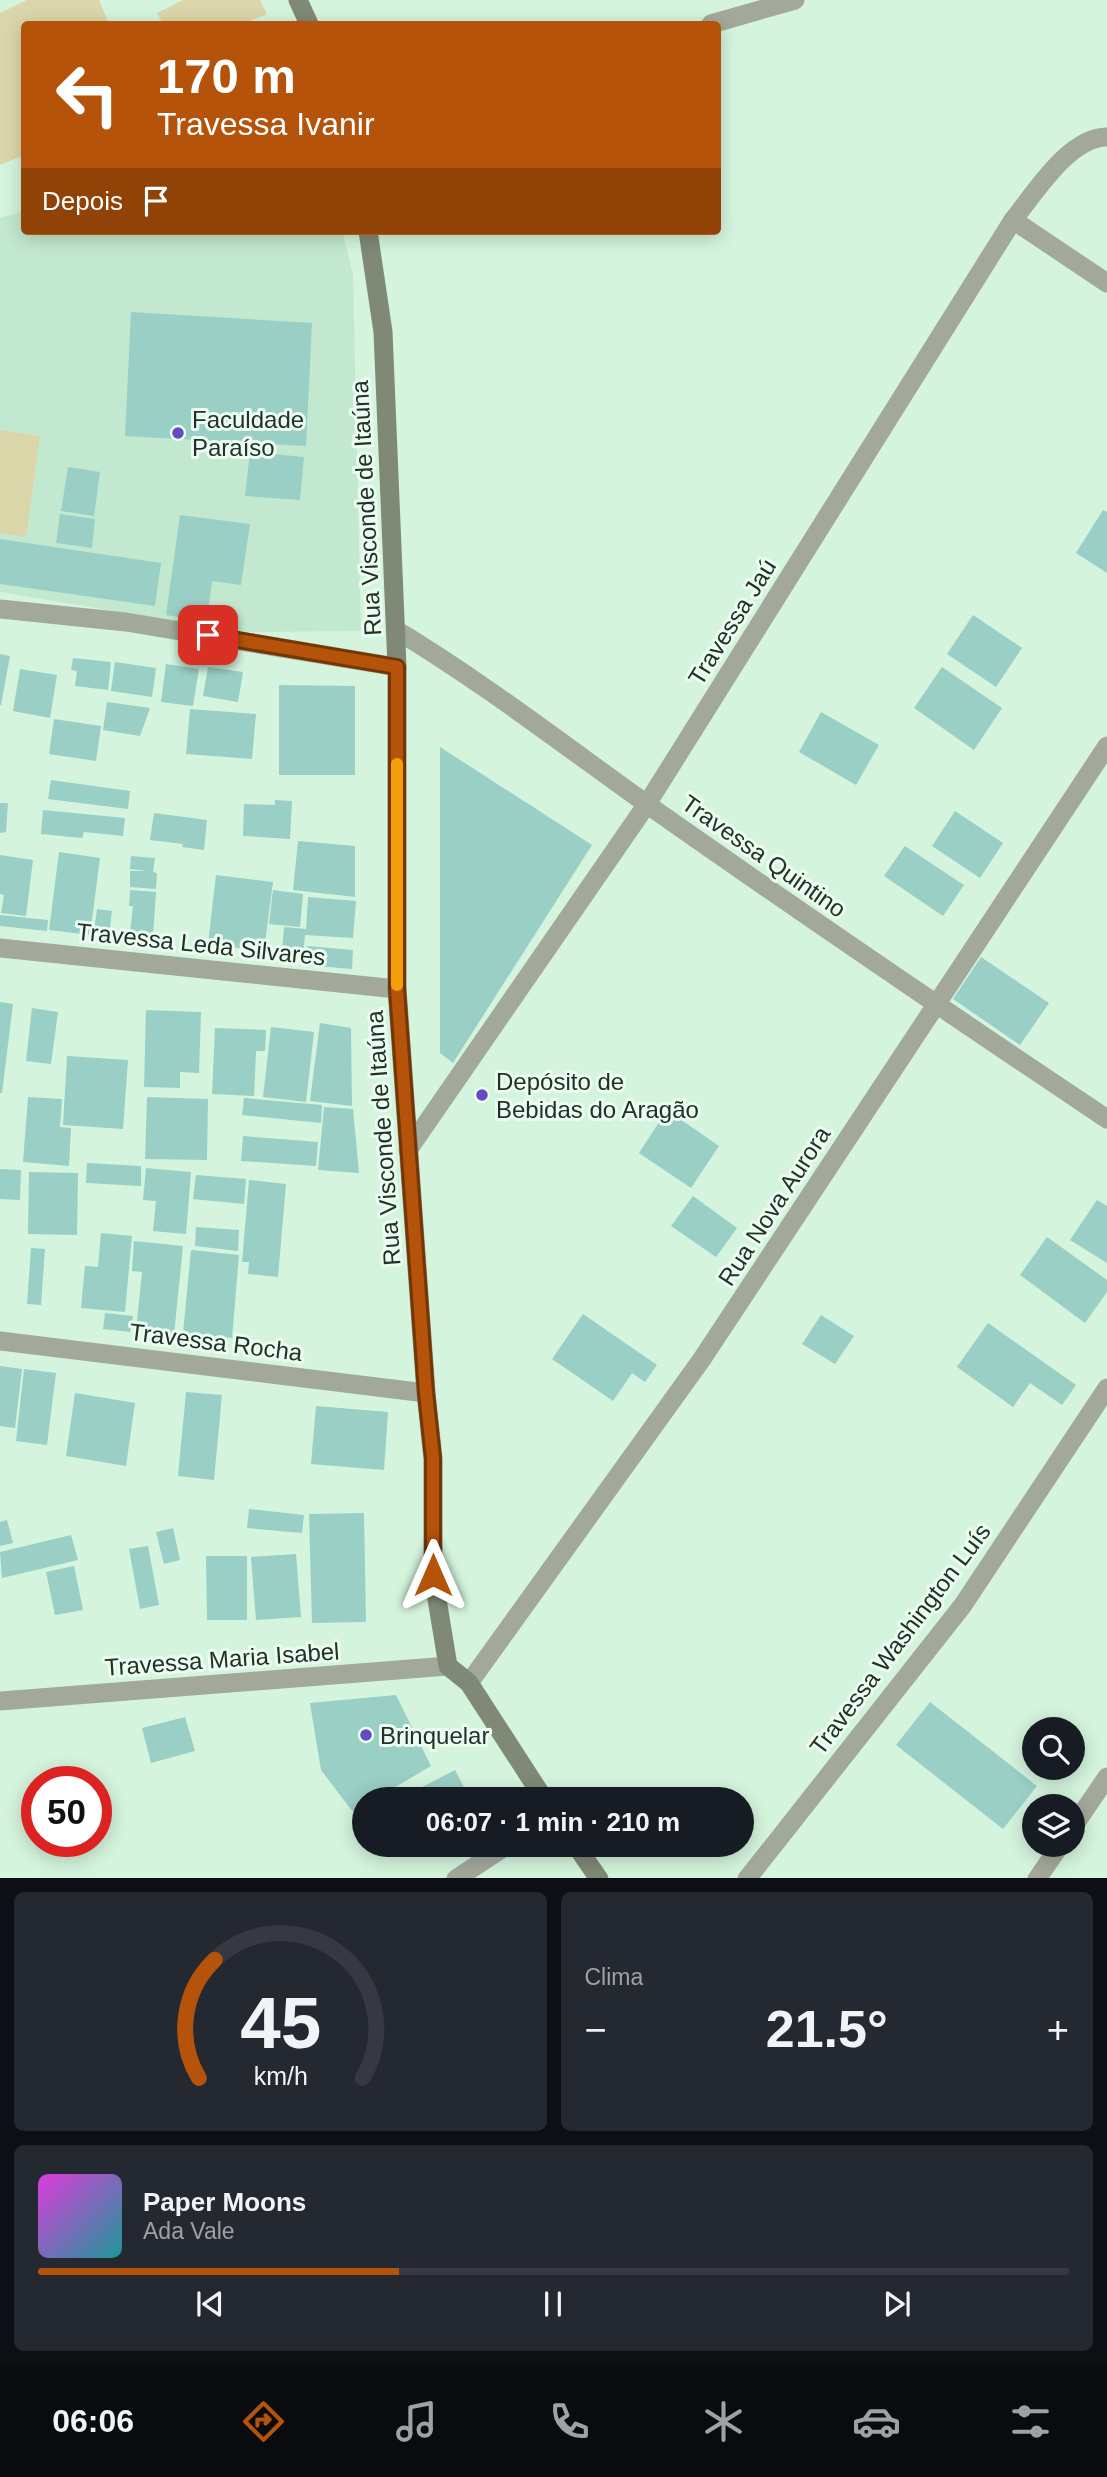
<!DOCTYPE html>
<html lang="pt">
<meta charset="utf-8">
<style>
body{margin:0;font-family:Arial,sans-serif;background:#242831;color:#f1f3f6;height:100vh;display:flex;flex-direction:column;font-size:26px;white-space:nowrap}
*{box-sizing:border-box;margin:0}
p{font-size:23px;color:#9ea1a6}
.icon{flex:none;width:38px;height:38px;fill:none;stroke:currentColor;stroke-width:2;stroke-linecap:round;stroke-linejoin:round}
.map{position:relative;height:1878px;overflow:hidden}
.details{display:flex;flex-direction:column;gap:14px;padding:14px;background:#0d0f14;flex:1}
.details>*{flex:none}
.hud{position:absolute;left:21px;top:21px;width:700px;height:214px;border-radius:7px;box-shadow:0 4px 18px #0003;background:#b45309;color:#fff;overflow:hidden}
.controls{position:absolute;left:1022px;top:1717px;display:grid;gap:14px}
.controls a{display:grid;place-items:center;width:63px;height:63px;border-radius:50%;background:#171b24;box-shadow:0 4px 18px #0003;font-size:35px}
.speed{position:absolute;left:21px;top:1766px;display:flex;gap:14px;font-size:35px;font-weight:700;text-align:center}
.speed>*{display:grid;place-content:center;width:91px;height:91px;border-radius:50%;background:#171b24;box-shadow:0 4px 18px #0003;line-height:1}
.speed .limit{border:10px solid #d22;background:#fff;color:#111}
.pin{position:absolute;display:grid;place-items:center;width:60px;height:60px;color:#fff;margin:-30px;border-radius:14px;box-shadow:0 4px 10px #0006}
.me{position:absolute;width:77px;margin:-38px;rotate:0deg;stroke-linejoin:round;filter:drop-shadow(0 0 5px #0008)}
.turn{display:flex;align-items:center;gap:24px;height:147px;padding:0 21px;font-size:32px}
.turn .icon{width:91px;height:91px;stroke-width:2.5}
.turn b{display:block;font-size:49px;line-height:60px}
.then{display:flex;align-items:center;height:66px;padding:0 21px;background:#0003;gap:14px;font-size:26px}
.big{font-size:52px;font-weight:800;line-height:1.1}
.details .card{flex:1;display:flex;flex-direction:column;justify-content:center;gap:10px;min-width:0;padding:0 24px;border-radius:10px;background:#242831}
.details .dial{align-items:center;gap:0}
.dial svg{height:182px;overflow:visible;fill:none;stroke:#363941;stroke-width:7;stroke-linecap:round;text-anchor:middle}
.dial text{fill:#f1f3f6;stroke:none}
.song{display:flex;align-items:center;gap:21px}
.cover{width:84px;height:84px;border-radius:10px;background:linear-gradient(135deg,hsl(300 70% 55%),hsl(180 70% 35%))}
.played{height:7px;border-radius:4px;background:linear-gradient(90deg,#b45309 35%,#363941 35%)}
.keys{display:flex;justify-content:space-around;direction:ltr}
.heat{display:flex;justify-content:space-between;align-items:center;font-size:38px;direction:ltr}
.details .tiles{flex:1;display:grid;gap:14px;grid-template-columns:1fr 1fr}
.card:last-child{grid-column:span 2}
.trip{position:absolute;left:352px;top:1787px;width:402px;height:70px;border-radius:35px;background:#171b24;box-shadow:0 4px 18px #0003;font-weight:800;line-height:70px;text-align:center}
.dock{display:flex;height:112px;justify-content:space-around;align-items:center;background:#090b0e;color:#9ea1a6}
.dock .icon{width:49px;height:49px}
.dock .active{color:#b45309}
.dock b{font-size:32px;color:#f1f3f6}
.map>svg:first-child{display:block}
.built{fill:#c2e9cf}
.pitch{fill:#dbd6aa}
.building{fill:#99cfc5}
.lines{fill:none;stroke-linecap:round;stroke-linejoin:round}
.minor{stroke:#a2a99b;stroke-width:19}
.secondary{stroke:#7f8975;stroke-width:19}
.route-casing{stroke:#753606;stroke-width:18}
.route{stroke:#b45309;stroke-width:12}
.slow{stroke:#f59e0b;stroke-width:12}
.poi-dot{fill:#664ac2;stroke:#eafdf0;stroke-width:2.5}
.labels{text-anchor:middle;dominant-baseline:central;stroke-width:6;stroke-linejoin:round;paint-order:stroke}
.poi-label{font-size:24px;fill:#243128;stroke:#eafdf0;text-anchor:start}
.street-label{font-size:24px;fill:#243128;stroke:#eafdf0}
</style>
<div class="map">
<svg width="1107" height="1879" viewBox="0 0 1107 1879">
<rect width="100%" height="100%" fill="#d4f4dd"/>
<!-- built -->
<path class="built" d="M 24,211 L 24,231 L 342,231 L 353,274 L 361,631 L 240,632 L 0,592 L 0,218 Z"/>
<!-- pitch -->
<g class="pitch">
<path d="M 27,0 L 99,0 L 109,24 L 24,24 L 24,155 L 0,165 L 0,13 Z"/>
<path d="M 183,0 L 260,0 L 267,14 L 243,24 L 163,24 L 157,13 Z"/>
<path d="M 0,430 L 40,436 L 26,537 L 0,533 Z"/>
</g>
<!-- building -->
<g class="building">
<path d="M 131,312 L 312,323 L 306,446 L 125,436 Z"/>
<path d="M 250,452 L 304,457 L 300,500 L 245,496 Z"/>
<path d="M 68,467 L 100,472 L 94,516 L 61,511 Z"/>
<path d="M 1103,510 L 1107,512 L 1107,573 L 1076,553 Z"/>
<path d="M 60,514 L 95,519 L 92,548 L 56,543 Z"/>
<path d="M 180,515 L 250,524 L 241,585 L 212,581 L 207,621 L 166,615 Z"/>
<path d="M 0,539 L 161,563 L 155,606 L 0,584 Z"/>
<path d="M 973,615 L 1022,648 L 996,687 L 947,654 Z"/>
<path d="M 0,654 L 10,656 L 1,705 L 0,705 Z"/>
<path d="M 73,658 L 111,662 L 108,690 L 75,686 L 77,671 L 71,670 Z"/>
<path d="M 115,662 L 156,668 L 152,697 L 111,691 Z"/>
<path d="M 166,664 L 199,669 L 193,706 L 161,702 Z"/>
<path d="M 208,667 L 243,672 L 238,702 L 203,696 Z"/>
<path d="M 942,667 L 1002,708 L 974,750 L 914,708 Z"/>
<path d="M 20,669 L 57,675 L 50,718 L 13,711 Z"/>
<path d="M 279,685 L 355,686 L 355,775 L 279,775 Z"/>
<path d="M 107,702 L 150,708 L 140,736 L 103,730 Z"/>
<path d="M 190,709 L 256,714 L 252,759 L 186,754 Z"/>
<path d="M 821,712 L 879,745 L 856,785 L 799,752 Z"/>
<path d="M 54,719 L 101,726 L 96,761 L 49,754 Z"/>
<path d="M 440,747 L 592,845 L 453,1063 L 440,1053 Z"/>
<path d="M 51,780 L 130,791 L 128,809 L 48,799 Z"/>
<path d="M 275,800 L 292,801 L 290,839 L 243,836 L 244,804 L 275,805 Z"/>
<path d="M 0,803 L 8,803 L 6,832 L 0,833 Z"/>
<path d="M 43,810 L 125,818 L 123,836 L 84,832 L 82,838 L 41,834 Z"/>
<path d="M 955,811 L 1003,843 L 980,878 L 932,846 Z"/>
<path d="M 154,813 L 207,820 L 204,850 L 182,847 L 183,844 L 150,840 Z"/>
<path d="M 298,841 L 355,846 L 355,897 L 293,890 Z"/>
<path d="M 905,846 L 964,885 L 943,916 L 884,876 Z"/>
<path d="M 59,852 L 100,858 L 90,935 L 49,930 Z"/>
<path d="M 0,855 L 33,860 L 26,916 L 1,913 L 4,895 L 0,894 Z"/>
<path d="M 131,856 L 155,858 L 153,872 L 157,873 L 156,889 L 130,887 L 130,871 L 147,871 L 130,869 Z"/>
<path d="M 216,875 L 273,882 L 264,951 L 208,944 Z"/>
<path d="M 130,890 L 156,892 L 153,935 L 130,933 L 133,906 L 129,906 Z"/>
<path d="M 273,890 L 303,894 L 300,927 L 269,924 Z"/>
<path d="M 308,897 L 356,901 L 353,938 L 305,935 L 303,954 L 282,952 L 284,927 L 306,929 Z"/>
<path d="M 97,909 L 112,911 L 109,934 L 94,932 Z"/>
<path d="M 0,915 L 48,920 L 47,931 L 0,926 Z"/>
<path d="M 307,946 L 353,950 L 352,969 L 305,965 Z"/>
<path d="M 981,957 L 1049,1003 L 1020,1045 L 953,999 Z"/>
<path d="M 0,1002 L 13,1004 L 2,1093 L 0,1093 Z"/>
<path d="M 32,1008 L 58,1012 L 51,1064 L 26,1061 Z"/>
<path d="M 146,1010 L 201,1012 L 199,1073 L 180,1072 L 180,1088 L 144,1087 Z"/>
<path d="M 320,1023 L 351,1028 L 352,1106 L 310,1101 Z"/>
<path d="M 271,1027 L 314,1032 L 306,1102 L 263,1097 Z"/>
<path d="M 215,1028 L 266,1030 L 265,1051 L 256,1051 L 254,1096 L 212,1094 Z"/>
<path d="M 67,1056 L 128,1060 L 123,1129 L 63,1125 Z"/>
<path d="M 28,1097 L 62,1099 L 60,1127 L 71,1128 L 69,1166 L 23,1162 Z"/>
<path d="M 147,1097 L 208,1099 L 207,1160 L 145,1159 Z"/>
<path d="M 244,1098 L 322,1105 L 321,1123 L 242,1115 Z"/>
<path d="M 324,1107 L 353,1109 L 359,1173 L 318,1170 Z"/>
<path d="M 667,1110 L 719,1146 L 691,1188 L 639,1153 Z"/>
<path d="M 243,1136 L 318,1142 L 316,1166 L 241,1161 Z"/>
<path d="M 87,1163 L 141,1166 L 141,1186 L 86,1183 Z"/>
<path d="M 146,1168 L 191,1172 L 186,1234 L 153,1231 L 156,1201 L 143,1200 Z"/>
<path d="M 0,1169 L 21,1170 L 20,1200 L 0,1199 Z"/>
<path d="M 29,1172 L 78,1173 L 77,1235 L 28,1234 Z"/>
<path d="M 196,1175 L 246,1179 L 244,1204 L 193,1199 Z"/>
<path d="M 249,1180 L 286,1184 L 278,1277 L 248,1274 L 249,1262 L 242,1262 Z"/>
<path d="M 693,1196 L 737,1228 L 716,1257 L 671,1226 Z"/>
<path d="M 1097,1200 L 1107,1206 L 1107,1263 L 1070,1240 Z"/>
<path d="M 196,1227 L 239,1230 L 238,1251 L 195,1246 Z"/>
<path d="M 101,1233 L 132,1236 L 125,1312 L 81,1308 L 85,1266 L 98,1267 Z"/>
<path d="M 1047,1237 L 1107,1280 L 1107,1292 L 1085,1323 L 1020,1275 Z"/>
<path d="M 134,1241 L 183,1246 L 174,1335 L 136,1330 L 142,1272 L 132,1271 Z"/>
<path d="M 31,1248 L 45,1249 L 41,1305 L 27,1304 Z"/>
<path d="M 191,1250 L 239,1255 L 232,1338 L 183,1333 Z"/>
<path d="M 105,1313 L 133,1316 L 130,1332 L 103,1329 Z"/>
<path d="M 583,1314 L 657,1365 L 645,1382 L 632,1373 L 613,1401 L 552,1359 Z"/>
<path d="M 821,1315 L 854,1336 L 835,1364 L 802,1344 Z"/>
<path d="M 988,1323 L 1076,1385 L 1062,1405 L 1030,1383 L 1013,1407 L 957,1367 Z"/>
<path d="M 0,1366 L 22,1369 L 15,1428 L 0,1426 Z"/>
<path d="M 24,1369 L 56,1373 L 47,1445 L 16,1441 Z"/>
<path d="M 186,1392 L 222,1395 L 214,1480 L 178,1476 Z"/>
<path d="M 75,1393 L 135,1403 L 126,1466 L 66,1456 Z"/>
<path d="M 316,1406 L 388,1412 L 384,1470 L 311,1464 Z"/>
<path d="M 249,1509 L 304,1515 L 302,1533 L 247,1528 Z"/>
<path d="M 364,1513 L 366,1622 L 312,1623 L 309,1514 Z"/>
<path d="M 7,1520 L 13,1543 L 0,1546 L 0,1522 Z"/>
<path d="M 173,1528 L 180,1560 L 164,1564 L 156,1532 Z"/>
<path d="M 71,1535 L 78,1560 L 2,1578 L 0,1552 Z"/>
<path d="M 148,1546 L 159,1605 L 140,1609 L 129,1549 Z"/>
<path d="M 296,1554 L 301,1617 L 256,1620 L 251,1557 Z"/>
<path d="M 206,1556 L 247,1556 L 247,1620 L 207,1620 Z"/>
<path d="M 74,1566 L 83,1610 L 55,1615 L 46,1572 Z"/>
<path d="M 396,1695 L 431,1766 L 375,1799 L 364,1799 L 364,1806 L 353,1812 L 321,1770 L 310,1703 Z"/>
<path d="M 930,1702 L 1037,1786 L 1003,1829 L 896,1745 Z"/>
<path d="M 185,1717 L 195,1751 L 151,1763 L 142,1728 Z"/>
<path d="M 455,1770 L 470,1799 L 399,1799 Z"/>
</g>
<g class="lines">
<!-- minor -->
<g class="minor">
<path d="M 711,24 L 795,0"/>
<path d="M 1013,220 L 1107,283"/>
<path d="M 0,609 L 126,622 L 397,667"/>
<path d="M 396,630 C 484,683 565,746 648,805 C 800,912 953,1016 1107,1119"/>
<path d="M 0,948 L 397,989"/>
<path d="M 408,1150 L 647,804 L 1013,220 C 1035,193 1069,137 1107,137"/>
<path d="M 0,1341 L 426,1393"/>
<path d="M 469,1683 L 702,1359 L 1107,746"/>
<path d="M 0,1701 L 448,1666"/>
<path d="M 1073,1827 L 1107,1777"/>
<path d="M 456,1879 L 509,1844"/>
<path d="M 747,1879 L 963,1605 L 1107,1388"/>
<path d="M 1037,1879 L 1061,1844"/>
</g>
<!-- secondary -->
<g class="secondary">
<path d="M 298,0 L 309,24"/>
<path d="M 368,231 L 383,332 L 397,667 L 397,989 L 426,1393 L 433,1459 L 433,1575 L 448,1666 L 469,1683 L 544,1799"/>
<path d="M 575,1844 L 599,1879"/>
</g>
</g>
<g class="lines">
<defs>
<path id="route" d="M 208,635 L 397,667 L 397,989 L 426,1393 L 433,1458 L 433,1575"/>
</defs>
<!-- route casing -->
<use href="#route" class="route-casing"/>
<!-- route -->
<use href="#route" class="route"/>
<!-- slow -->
<path class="slow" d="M 397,985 L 397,764"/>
</g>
<!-- markers -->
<g class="poi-dot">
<circle cx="178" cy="433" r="7"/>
<circle cx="482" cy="1095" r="7"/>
<circle cx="366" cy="1735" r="7"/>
</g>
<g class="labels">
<!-- poi labels -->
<g class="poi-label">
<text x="192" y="419">Faculdade<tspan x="192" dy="28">Paraíso</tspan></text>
<text x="496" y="1081">Depósito de<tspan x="496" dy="28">Bebidas do Aragão</tspan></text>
<text x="380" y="1735">Brinquelar</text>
</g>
<!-- street labels -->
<g class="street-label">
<text transform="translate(366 508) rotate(-93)">Rua Visconde de Itaúna</text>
<text transform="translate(732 622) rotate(-58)">Travessa Jaú</text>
<text transform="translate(764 856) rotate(35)">Travessa Quintino</text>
<text transform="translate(201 944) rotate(6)">Travessa Leda Silvares</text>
<text transform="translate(383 1138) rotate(-94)">Rua Visconde de Itaúna</text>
<text transform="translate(774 1206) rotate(-57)">Rua Nova Aurora</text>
<text transform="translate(216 1342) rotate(7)">Travessa Rocha</text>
<text transform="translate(900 1639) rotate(-53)">Travessa Washington Luís</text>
<text transform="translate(222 1659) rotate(-4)">Travessa Maria Isabel</text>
</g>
</g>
</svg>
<div class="controls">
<a><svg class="icon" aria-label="search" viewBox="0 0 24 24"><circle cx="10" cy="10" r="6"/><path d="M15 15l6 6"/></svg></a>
<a><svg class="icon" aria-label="layers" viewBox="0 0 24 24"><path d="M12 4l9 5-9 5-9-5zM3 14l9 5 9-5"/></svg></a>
</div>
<div class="speed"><div class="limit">50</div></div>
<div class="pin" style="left:208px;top:635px;background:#d93025"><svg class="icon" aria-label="arrive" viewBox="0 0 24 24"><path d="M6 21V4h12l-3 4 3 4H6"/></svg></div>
<svg class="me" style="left:433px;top:1575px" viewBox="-20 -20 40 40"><path d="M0-17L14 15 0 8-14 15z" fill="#b45309" stroke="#fff" stroke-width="4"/></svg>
<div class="trip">06:07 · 1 min · 210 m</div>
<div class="hud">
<div class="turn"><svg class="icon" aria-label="left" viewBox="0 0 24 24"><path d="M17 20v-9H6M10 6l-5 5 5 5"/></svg><div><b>170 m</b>Travessa Ivanir</div></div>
<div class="then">Depois<svg class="icon" aria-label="arrive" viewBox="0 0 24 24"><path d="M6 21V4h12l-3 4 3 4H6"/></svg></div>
</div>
</div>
<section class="details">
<div class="tiles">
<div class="card dial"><svg viewBox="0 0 100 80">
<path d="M14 69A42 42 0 1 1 86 69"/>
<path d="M14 69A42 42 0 0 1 21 17" stroke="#b45309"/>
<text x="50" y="56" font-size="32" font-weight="700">45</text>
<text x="50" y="72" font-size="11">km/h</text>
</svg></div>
<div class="card"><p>Clima</p>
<div class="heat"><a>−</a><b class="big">21.5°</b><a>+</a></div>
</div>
<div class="card">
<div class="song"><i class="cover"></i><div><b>Paper Moons</b><p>Ada Vale</p></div></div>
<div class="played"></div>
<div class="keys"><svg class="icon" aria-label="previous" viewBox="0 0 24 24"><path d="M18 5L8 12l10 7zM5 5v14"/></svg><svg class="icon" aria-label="pause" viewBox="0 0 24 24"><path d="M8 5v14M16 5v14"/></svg><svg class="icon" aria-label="next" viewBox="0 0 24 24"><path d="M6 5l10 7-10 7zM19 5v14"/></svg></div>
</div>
</div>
</section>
<nav class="dock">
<b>06:06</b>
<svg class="icon active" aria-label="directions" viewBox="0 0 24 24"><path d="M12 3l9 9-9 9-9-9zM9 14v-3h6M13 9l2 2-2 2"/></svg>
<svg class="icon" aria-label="music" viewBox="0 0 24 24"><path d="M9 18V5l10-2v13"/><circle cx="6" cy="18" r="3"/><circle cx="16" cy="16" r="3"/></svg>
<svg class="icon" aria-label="phone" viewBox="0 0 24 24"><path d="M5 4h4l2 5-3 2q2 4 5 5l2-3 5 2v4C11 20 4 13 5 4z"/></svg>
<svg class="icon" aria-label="climate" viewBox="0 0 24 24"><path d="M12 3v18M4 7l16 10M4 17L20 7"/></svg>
<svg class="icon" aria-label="car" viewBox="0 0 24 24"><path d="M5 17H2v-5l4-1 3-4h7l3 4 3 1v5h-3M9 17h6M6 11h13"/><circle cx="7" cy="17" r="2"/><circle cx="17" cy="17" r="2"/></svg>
<svg class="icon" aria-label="filters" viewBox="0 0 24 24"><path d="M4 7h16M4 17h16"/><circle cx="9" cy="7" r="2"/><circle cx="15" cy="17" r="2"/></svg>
</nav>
